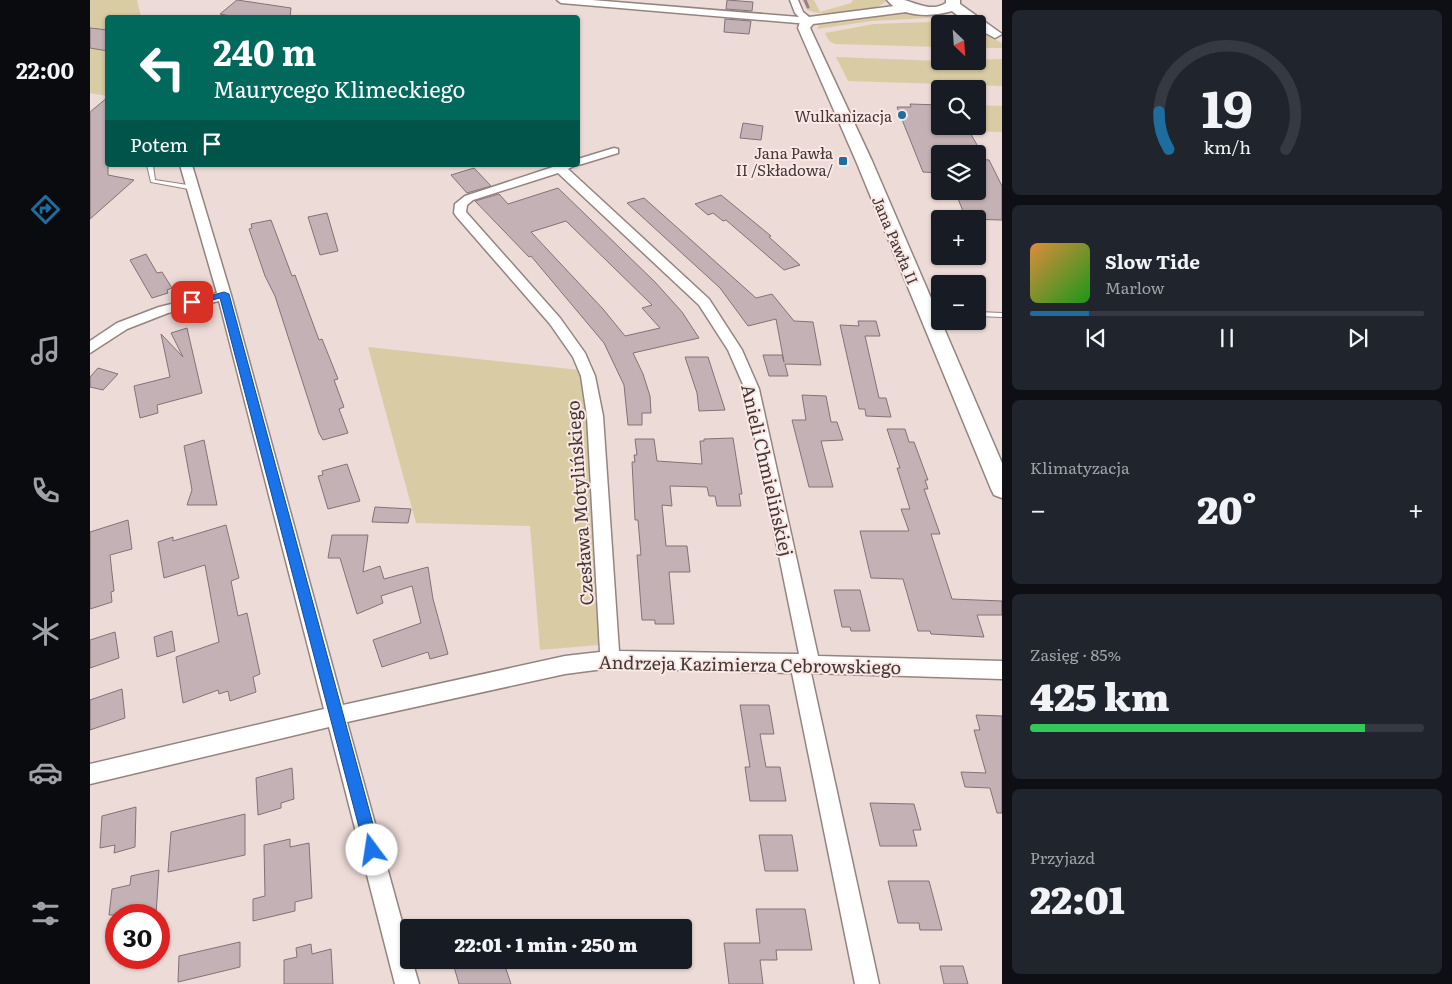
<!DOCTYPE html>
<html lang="pl">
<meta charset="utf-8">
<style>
body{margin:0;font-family:Literata,serif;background:#20242c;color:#f1f3f6;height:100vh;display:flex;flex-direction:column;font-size:19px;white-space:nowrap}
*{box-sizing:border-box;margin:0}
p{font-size:16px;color:#9ea1a6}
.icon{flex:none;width:28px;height:28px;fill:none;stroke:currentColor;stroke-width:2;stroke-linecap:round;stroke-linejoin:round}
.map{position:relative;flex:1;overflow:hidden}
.drawer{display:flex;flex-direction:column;gap:10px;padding:10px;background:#0d0f14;width:450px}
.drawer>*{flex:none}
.hud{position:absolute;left:15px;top:15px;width:475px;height:152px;border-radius:5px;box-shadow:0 1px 4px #0004;background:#00695c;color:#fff;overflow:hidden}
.needle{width:32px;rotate:155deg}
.buttons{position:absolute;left:841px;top:15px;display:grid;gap:10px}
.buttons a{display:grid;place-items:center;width:55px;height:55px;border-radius:5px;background:#171b24;box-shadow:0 1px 4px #0004;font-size:25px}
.speed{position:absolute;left:15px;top:904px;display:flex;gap:10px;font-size:25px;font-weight:700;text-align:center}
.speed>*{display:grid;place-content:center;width:65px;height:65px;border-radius:50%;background:#171b24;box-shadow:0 1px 4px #0004;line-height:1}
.speed .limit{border:8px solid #d22;background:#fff;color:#111}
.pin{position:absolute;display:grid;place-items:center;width:42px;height:42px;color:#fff;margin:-21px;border-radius:10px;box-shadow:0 2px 8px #0006}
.me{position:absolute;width:55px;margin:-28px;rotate:346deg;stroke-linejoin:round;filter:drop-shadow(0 0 4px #0008)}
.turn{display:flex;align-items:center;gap:18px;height:105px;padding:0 25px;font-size:22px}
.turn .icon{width:65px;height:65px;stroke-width:2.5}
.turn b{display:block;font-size:35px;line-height:42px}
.then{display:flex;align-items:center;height:48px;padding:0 25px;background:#0003;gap:10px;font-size:19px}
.big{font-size:38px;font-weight:800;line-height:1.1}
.drawer .tile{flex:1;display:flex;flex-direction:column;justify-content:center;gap:8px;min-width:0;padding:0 18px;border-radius:8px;background:#20242c}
.drawer .dial{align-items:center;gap:0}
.dial svg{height:130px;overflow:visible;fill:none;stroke:#363941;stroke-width:7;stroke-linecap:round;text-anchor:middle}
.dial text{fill:#f1f3f6;stroke:none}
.song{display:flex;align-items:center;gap:15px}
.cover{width:60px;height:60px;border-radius:8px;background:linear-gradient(135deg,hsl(30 70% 55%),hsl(120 70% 35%))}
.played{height:5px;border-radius:2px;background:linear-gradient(90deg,#1e6d9f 15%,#363941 15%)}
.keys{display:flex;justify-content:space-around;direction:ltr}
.heat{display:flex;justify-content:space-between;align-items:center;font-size:28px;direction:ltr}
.charge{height:8px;border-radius:4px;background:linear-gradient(90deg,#34c759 85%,#363941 0)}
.trip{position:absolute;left:310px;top:919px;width:292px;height:50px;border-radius:5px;background:#171b24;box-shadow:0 1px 4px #0004;font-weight:800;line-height:50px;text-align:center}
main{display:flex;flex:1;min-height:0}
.tabs{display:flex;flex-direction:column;width:90px;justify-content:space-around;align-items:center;background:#090b0e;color:#9ea1a6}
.tabs .icon{width:35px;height:35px}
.tabs .selected{color:#1e6d9f}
.tabs b{font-size:22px;color:#f1f3f6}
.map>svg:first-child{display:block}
.green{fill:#d9cca4}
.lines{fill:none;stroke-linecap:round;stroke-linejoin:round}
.stream{stroke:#9b7a96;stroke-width:3}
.building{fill:#c3b1b5;stroke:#827276;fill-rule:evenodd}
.lane-casing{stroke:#948480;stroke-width:2}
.street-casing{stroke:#948480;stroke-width:3}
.secondary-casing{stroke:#948480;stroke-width:3}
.primary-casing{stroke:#948480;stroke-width:3}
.lane{fill:#fff;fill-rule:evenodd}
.street{fill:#fff;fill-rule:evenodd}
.secondary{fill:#fff;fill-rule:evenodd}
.primary{fill:#fff;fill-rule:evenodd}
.route{fill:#1a73e8;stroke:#114b97}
.poi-dot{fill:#1e6d9f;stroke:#fbe8e4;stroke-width:2}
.labels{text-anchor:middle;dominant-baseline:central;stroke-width:4;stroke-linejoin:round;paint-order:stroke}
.far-poi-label{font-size:15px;fill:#403837;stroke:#fbe8e4;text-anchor:end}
.far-street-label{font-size:15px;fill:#403837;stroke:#fbe8e4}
.street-label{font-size:18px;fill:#403837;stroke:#fbe8e4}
</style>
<main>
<nav class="tabs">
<b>22:00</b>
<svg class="icon selected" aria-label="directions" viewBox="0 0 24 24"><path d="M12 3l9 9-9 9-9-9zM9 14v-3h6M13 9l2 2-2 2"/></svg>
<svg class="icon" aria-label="music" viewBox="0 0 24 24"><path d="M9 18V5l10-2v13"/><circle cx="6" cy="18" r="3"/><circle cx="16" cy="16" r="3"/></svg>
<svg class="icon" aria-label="phone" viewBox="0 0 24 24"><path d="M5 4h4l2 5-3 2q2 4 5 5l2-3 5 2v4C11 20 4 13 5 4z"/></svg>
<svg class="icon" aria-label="climate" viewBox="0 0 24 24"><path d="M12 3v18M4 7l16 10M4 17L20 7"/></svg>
<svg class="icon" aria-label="car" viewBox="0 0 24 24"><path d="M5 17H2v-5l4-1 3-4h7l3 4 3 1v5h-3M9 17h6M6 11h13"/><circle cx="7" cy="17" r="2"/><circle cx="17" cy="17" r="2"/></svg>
<svg class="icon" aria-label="filters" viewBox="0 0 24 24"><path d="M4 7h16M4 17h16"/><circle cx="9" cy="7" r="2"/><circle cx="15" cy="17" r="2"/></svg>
</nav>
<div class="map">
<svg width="912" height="984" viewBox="0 0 912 984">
<rect width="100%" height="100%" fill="#eddbd7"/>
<!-- green -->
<g class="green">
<path d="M 0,0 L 47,0 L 51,17 L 18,18 L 17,96 L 0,93 Z"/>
<path d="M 712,0 L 724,0 L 730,12 L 761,3 L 763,0 L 797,0 C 786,14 733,17 717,10 Z"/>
<path d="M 816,11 L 858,17 L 782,21 L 727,29 L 729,25 L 736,22 Z"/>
<path d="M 866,21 L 872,24 L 850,24 L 850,47 L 745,44 L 739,41 L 735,33 L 784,24 Z"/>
<path d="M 888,31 L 912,43 L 912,48 L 888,48 Z"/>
<path d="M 746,57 L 850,61 L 912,59 L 912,86 L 758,81 Z"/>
<path d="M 888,105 L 912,106 L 912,132 L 879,131 L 876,126 L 888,126 Z"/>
<path d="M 278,347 L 489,370 L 497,414 L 520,644 L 450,650 L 440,526 L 326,523 Z"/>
</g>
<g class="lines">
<!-- stream -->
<path class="stream" d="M 715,0 L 718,7"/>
</g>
<!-- building -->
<g class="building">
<path d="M 147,0 L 201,8 L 200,18 L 151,18 L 130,14 Z"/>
<path d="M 637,0 L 663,2 L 662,11 L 636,9 Z"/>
<path d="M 635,19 L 661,21 L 659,34 L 634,32 Z"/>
<path d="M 0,28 L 18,30 L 18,51 L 0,48 Z"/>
<path d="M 18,97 L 18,175 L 44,180 L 0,219 L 0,112 Z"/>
<path d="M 820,104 L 850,105 L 850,126 L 857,126 L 859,131 L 879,131 L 890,150 L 848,148 L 850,173 L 833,172 L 807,107 L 821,107 Z"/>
<path d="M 653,123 L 673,126 L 671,140 L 650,138 Z"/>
<path d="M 888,159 L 899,160 L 912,186 L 912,220 L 876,219 L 865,191 L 888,191 Z"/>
<path d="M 384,168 L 401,186 L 377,193 L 361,175 Z"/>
<path d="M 468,188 L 565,282 L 592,312 L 609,338 L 543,353 L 553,374 L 560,396 L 561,413 L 552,413 L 552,425 L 538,425 L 534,385 L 514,343 L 441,256 L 439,257 L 385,201 L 409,194 L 418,204 ZM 476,221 L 562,305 L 552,308 L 570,328 L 535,336 L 513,309 L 441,232 Z"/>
<path d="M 631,195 L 681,236 L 679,237 L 710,265 L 694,270 L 636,220 L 633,221 L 623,213 L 618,215 L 605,204 Z"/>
<path d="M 554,198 L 666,298 L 682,294 L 704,321 L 723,322 L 731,365 L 695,364 L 698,376 L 679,376 L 673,355 L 692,355 L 694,362 L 686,319 L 658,326 L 630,288 L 537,203 Z"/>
<path d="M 237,213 L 248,251 L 230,255 L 218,217 Z"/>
<path d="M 181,220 L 202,276 L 205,275 L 229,340 L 232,339 L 248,379 L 244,380 L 254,407 L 249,409 L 258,433 L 233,440 L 229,433 L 185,296 L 175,276 L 159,229 L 162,228 L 161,224 Z"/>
<path d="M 56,254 L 67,273 L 72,272 L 82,288 L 77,290 L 78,293 L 62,298 L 40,260 Z"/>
<path d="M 768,321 L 786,321 L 790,336 L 775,336 L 789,398 L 796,398 L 801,417 L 776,416 L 775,409 L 769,409 L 750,325 L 769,326 Z"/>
<path d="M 97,328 L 112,393 L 67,405 L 68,413 L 50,418 L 44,386 L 80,377 L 71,334 L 93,357 L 81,333 Z"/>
<path d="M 595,357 L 618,357 L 635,410 L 609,411 L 607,393 Z"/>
<path d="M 8,368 L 28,374 L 13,390 L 0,387 L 0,377 Z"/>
<path d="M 712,395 L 736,396 L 741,422 L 747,422 L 753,440 L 731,441 L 743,487 L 719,487 L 702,420 L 716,420 Z"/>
<path d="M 797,429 L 815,429 L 819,442 L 824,442 L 838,480 L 835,480 L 838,489 L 834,489 L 850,534 L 841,534 L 862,599 L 912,601 L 912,615 L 887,615 L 894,637 L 841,634 L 840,631 L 828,631 L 813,579 L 781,578 L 770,531 L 819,531 L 811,509 L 820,509 L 807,468 L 810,468 Z"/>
<path d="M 643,438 L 652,494 L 649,494 L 651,506 L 627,506 L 625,496 L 619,496 L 617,487 L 580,486 L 582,506 L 572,505 L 576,546 L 597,546 L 600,572 L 579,572 L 584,624 L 565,624 L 565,620 L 552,620 L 547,555 L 551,555 L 548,520 L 545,520 L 542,462 L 545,462 L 544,455 L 547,455 L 545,439 L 564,439 L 567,461 L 612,464 L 610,441 L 614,441 L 614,439 Z"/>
<path d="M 114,440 L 127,505 L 97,505 L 102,490 L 94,446 Z"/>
<path d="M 257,464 L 270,501 L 238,509 L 228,476 L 233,475 L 232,471 Z"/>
<path d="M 285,507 L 321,509 L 318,523 L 282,522 Z"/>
<path d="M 38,520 L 42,549 L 20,555 L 24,591 L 21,592 L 22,602 L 0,609 L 0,532 Z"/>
<path d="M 136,525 L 149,578 L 141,581 L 148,616 L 157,613 L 170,674 L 163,677 L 166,692 L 140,701 L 138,691 L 129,694 L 128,690 L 93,703 L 86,657 L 129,642 L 115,565 L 74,578 L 68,542 L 83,537 L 83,541 Z"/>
<path d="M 242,535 L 278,535 L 273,572 L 290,566 L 294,579 L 338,567 L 343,599 L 358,654 L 340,659 L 338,652 L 292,667 L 283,640 L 331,623 L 322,586 L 291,596 L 293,603 L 267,614 L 250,558 L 238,558 Z"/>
<path d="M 744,590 L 770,590 L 780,631 L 761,631 L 760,627 L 752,627 Z"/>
<path d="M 82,631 L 85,651 L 67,657 L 64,637 Z"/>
<path d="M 25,632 L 29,658 L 0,668 L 0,640 Z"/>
<path d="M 32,689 L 35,718 L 0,730 L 0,700 Z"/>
<path d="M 650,705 L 679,705 L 684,734 L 670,734 L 676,767 L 690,767 L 696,801 L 660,801 L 655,767 L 660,767 Z"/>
<path d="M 886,715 L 912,716 L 912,813 L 907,813 L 900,788 L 875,787 L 871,772 L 896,773 L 884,730 L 890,730 Z"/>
<path d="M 202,768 L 204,799 L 191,803 L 191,808 L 168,815 L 166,778 Z"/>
<path d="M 780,803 L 824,804 L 831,830 L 823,830 L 827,846 L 790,846 Z"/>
<path d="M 46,807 L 45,847 L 24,853 L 25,845 L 10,848 L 12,816 Z"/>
<path d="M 155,814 L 155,855 L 78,872 L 81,832 Z"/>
<path d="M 669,835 L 702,835 L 708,871 L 675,871 Z"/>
<path d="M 200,839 L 200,847 L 219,843 L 222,898 L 205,902 L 205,911 L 163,921 L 163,899 L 175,896 L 174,845 Z"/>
<path d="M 69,870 L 66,915 L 19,915 L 22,889 L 40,885 L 41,876 Z"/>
<path d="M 798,881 L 839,881 L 852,930 L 830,930 L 829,923 L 808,923 Z"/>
<path d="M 666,909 L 715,909 L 722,950 L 686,950 L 687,960 L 670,960 L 673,984 L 639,984 L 634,943 L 670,943 Z"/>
<path d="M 150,942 L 150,967 L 88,982 L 89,956 Z"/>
<path d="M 221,944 L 222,954 L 241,949 L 243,984 L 194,984 L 194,960 L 207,957 L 206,948 Z"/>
<path d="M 362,960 L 413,960 L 421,984 L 369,984 Z"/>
<path d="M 850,966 L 873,966 L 878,984 L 854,984 Z"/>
</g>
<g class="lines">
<defs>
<g id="lane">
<path d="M 57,165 L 63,165 L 65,180 L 104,186 L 107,188 L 104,190 L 61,182 Z"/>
<path d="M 888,312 L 912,313 L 912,317 L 888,316 Z"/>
</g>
<g id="street">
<path d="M 467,0 L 502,0 L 709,17 L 705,13 L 700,0 L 708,0 L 713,12 L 724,21 L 719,24 L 471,3 Z"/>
<path d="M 524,148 L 528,149 L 528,153 L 492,164 L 487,165 L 488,159 Z"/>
<path d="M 90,165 L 102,165 L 141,295 L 253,705 L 475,656 L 510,652 L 497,416 L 491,376 L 483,357 L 460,324 L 366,216 L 364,213 L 365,204 L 375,196 L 466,166 L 486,165 L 478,169 L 619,299 L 652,350 L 669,389 L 728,656 L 912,661 L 912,679 L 721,673 L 789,984 L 765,984 L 702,673 L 521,668 L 475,674 L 257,722 L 319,947 L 319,960 L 322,960 L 329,984 L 305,984 L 239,727 L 0,784 L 0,764 L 234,709 L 129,301 L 78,313 L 37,329 L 0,353 L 0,341 L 27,323 L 69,307 L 127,293 ZM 468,173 L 609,305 L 638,350 L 655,389 L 709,654 L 529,651 L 513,416 L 505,376 L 495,353 L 470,318 L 376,212 L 377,205 L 383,200 Z"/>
</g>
<path id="secondary" d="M 820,4 L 826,8 L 824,11 L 723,24 L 720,28 L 782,161 L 912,463 L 912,498 L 904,495 L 901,489 L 766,161 L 708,28 L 710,22 L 719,17 Z"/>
<path id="primary" d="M 797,0 C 802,0 809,0 814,0 C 829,4 841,12 856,3 L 856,0 L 870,0 L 870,4 L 912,34 L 905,38 L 888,29 L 888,24 L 878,24 L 862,11 C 843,17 811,18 797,0 Z"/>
</defs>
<!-- lane casing -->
<use href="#lane" class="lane-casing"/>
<!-- street casing -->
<use href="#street" class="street-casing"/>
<!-- secondary casing -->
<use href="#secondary" class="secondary-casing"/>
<!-- primary casing -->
<use href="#primary" class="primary-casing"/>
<!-- lane -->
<use href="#lane" class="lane"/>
<!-- street -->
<use href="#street" class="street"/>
<!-- secondary -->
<use href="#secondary" class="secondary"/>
<!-- primary -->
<use href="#primary" class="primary"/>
</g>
<!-- route -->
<path class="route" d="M 134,292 L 139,294 L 290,850 L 288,855 L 282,857 L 277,855 L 275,850 L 130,298 L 102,305 L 97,302 Z"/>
<!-- markers -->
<g class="poi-dot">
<circle cx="812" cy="115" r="5"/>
<rect x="748" y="156" width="10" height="10" rx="2.5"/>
</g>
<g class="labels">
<!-- far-poi labels -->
<g class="far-poi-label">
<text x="802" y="115">Wulkanizacja</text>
<text x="743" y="152">Jana Pawła<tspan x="743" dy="17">II /Składowa/</tspan></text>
</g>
<!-- far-street labels -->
<g class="far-street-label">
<text transform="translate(806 240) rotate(67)">Jana Pawła II</text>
</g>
<!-- street labels -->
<g class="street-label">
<text transform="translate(678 470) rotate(77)">Anieli Chmielińskiej</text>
<text transform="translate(489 503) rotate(-94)">Czesława Motylińskiego</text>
<text transform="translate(660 664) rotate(1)">Andrzeja Kazimierza Cebrowskiego</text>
</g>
</g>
</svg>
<div class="buttons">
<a><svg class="needle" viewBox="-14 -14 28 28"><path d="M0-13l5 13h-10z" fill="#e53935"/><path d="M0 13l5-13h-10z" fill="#9ea1a6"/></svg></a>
<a><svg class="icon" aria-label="search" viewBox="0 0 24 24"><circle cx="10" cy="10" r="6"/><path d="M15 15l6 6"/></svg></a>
<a><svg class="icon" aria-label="layers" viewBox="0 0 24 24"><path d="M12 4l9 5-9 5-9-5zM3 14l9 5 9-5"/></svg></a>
<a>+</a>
<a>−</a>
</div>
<div class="speed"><div class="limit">30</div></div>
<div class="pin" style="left:102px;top:302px;background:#d93025"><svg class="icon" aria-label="arrive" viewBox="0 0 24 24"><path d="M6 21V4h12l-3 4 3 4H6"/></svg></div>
<svg class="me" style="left:282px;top:850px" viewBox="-20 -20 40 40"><circle r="19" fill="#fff"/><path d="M0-13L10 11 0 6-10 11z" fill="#1a73e8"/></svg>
<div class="trip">22:01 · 1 min · 250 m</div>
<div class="hud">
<div class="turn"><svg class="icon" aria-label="left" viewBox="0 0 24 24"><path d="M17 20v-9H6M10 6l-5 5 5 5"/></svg><div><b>240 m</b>Maurycego Klimeckiego</div></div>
<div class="then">Potem<svg class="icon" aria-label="arrive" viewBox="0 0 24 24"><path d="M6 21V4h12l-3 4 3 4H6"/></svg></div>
</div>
</div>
<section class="drawer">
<div class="tile dial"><svg viewBox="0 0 100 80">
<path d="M14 69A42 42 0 1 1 86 69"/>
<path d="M14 69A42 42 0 0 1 8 46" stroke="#1e6d9f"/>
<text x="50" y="56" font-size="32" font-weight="700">19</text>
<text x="50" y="72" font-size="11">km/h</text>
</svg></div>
<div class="tile">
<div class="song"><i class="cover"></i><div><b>Slow Tide</b><p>Marlow</p></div></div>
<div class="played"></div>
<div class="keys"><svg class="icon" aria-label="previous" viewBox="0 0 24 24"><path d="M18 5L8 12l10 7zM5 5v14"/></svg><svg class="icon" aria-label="pause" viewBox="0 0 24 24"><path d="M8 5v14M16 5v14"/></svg><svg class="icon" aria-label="next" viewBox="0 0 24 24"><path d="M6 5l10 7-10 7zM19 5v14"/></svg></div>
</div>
<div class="tile"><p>Klimatyzacja</p>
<div class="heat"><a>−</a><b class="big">20°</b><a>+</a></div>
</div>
<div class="tile"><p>Zasięg · 85%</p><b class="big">425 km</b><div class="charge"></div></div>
<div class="tile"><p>Przyjazd</p><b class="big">22:01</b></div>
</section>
</main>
